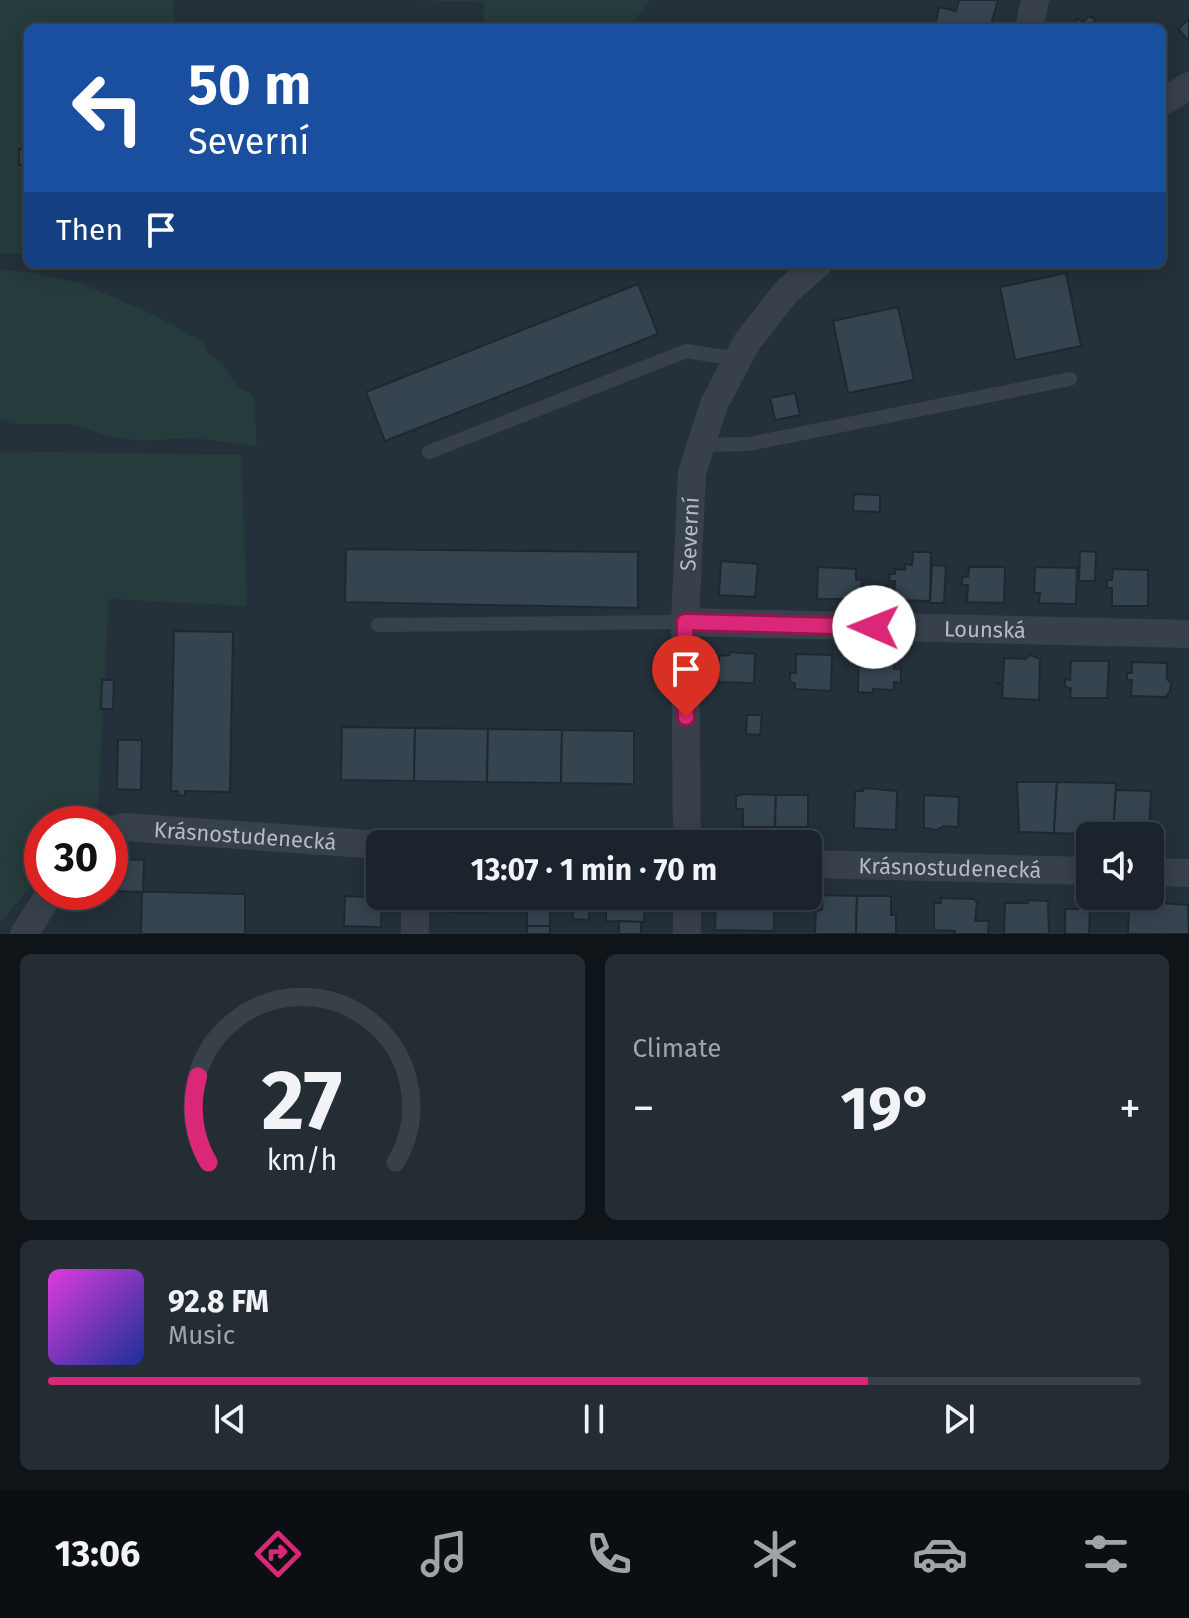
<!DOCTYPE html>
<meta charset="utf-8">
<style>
body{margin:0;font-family:"Fira Sans",sans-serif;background:#242c34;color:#f1f3f6;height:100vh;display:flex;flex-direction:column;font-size:30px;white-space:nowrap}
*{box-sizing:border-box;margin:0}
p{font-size:26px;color:#a0a4a9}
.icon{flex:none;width:44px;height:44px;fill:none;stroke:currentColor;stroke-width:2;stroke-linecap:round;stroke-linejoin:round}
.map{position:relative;height:934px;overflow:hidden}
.drawer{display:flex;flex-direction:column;gap:20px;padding:20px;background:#0f1418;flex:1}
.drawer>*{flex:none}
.guide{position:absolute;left:24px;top:24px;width:1142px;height:244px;border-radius:12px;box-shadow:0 4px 20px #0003,0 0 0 2px #394148;background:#1a4fa0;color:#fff;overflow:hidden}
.controls{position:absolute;left:1076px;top:822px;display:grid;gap:16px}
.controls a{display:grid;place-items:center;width:88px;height:88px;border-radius:12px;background:#1b242c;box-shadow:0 4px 20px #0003,0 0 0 2px #394148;font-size:40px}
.speed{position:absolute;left:24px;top:806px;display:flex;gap:16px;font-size:40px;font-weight:700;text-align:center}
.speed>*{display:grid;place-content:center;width:104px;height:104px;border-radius:50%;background:#1b242c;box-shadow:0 4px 20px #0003,0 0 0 2px #394148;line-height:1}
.speed .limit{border:12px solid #d22;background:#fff;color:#111}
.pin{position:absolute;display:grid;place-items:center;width:68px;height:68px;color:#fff;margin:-82px -34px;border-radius:50% 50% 50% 0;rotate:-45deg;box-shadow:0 0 8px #0007}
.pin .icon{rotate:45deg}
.me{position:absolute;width:88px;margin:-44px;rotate:271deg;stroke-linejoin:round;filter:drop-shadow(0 0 6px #0008)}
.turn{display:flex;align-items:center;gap:28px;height:168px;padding:0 32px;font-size:36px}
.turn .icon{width:104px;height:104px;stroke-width:2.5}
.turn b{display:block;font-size:56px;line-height:68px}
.then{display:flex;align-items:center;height:76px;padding:0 32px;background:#0003;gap:16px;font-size:30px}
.big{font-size:60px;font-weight:700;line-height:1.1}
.drawer .widget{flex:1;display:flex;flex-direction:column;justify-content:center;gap:12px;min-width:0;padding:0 28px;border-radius:12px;background:#242c34}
.drawer .dial{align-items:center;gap:0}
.dial svg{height:208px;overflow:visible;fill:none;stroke:#394148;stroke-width:7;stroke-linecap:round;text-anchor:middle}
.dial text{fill:#f1f3f6;stroke:none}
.song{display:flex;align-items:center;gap:24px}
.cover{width:96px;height:96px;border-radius:12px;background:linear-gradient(135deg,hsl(300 70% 55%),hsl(230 70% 35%))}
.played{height:8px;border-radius:4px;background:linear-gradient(90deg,#db2777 75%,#394148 75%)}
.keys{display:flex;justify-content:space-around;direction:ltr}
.heat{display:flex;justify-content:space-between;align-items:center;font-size:44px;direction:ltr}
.drawer .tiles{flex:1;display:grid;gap:20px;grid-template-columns:1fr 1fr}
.widget:last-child{grid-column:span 2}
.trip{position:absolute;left:366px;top:830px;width:456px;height:80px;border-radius:12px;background:#1b242c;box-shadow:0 4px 20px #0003,0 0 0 2px #394148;font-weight:700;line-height:80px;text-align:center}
.menu{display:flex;height:128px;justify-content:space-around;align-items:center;background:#0b0e12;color:#a0a4a9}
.menu .icon{width:56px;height:56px}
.menu .on{color:#db2777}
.menu b{font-size:36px;color:#f1f3f6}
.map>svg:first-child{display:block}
.green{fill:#263b3b}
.building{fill:#364450;stroke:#1f2831;stroke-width:2}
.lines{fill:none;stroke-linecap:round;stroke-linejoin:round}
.lane{stroke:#38414b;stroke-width:14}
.street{stroke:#38414b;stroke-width:28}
.route-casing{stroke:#8e194d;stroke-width:20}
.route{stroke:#db2777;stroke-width:14}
.labels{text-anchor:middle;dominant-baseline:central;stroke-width:8;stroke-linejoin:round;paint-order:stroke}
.street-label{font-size:22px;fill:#b3bcc6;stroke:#1d262f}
</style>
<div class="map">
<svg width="1189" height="934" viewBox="0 0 1189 934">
<rect width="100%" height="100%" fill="#24303a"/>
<!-- green -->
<g class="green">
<path d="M 0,0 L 174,0 L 174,28 L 28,28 L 28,254 L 0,253 Z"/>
<path d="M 404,0 L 650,0 L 629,28 L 483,28 L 484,2 Z"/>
<path d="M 338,264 L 440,264 L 396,269 Z"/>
<path d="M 0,270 L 31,272 L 83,284 L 152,314 L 202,341 L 208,353 L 221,363 L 238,388 L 251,393 L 254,397 L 257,443 L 254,446 L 193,438 L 142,441 L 107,436 L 70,424 L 14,424 L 0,420 Z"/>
<path d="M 0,451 L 241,455 L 247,606 L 109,599 L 98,806 L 83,824 L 42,824 L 42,873 L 0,923 Z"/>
</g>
<!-- building -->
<g class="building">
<path d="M 959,0 L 998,0 L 991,25 L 993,28 L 935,27 L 939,7 L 956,11 Z"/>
<path d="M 1088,16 L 1095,19 L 1092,26 L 1095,28 L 1070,28 L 1078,19 L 1084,22 Z"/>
<path d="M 1189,19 L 1189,41 L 1178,29 Z"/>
<path d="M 19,149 L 28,150 L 28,165 L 19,165 Z"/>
<path d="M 1066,273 L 1081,346 L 1015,360 L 1000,287 Z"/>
<path d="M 638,284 L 658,334 L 385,441 L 366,392 Z"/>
<path d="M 898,307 L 914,380 L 848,393 L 833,321 Z"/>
<path d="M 795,393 L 800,415 L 775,420 L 770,398 Z"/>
<path d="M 854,494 L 880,495 L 880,512 L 853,511 Z"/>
<path d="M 346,549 L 638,552 L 638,608 L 345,602 Z"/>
<path d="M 1080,551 L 1096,552 L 1095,581 L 1079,581 Z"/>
<path d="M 913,552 L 931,552 L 930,601 L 894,600 L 895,581 L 889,581 L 890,574 L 895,574 L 895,569 L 905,570 L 905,564 L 912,565 Z"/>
<path d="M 721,561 L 758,564 L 755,597 L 719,595 Z"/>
<path d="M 932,565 L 946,566 L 944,603 L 930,603 Z"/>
<path d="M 818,567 L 856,569 L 856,580 L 862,579 L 859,604 L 846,604 L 846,599 L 817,599 Z"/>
<path d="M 969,567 L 1005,567 L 1004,603 L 967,602 L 968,585 L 962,585 L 962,577 L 968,577 Z"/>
<path d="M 1035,567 L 1077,568 L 1076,604 L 1039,603 L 1040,593 L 1034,593 Z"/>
<path d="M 1113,569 L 1148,570 L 1148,606 L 1112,606 L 1112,588 L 1107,588 L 1107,580 L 1112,580 Z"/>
<path d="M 174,631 L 233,632 L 230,792 L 185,791 L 185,796 L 178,795 L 178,791 L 171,791 Z"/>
<path d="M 730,652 L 755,654 L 754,683 L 718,682 L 719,668 L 714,667 L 714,661 L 719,661 L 719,656 L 730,655 Z"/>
<path d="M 796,654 L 832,655 L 831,691 L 795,689 L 795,683 L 790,682 L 790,673 L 796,673 Z"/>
<path d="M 859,655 L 895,656 L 894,669 L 901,669 L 901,683 L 894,682 L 894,690 L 873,689 L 873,693 L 858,692 Z"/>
<path d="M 1030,655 L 1040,659 L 1039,700 L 1002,698 L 1003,685 L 996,683 L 1003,682 L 1004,658 L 1025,659 Z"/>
<path d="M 1071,661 L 1109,661 L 1107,698 L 1070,698 L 1071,688 L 1065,687 L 1065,679 L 1070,680 Z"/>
<path d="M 1132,662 L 1167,663 L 1167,679 L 1171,683 L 1170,691 L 1166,697 L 1131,696 L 1132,680 L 1127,680 L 1127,673 L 1132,673 Z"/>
<path d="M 102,680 L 114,680 L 113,709 L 101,709 Z"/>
<path d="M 747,715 L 762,715 L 760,735 L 746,734 Z"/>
<path d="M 342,727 L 415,728 L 414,781 L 341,780 Z"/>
<path d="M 415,728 L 488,729 L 487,782 L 414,781 Z"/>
<path d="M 488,729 L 562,730 L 561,783 L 487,782 Z"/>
<path d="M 562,730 L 634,731 L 634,784 L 561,783 Z"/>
<path d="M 118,740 L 142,740 L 141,790 L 117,789 Z"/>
<path d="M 1017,782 L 1057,782 L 1054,833 L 1019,832 Z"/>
<path d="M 1057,782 L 1116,783 L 1113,835 L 1054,833 Z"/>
<path d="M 863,788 L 897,791 L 896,830 L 854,828 L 855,791 L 863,791 Z"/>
<path d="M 1116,790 L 1151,791 L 1149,835 L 1113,835 Z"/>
<path d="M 743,794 L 776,795 L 775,827 L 743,827 L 743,809 L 736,809 L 736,796 Z"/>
<path d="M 776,795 L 808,795 L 808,827 L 775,827 Z"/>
<path d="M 924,795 L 959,797 L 958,827 L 944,826 L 937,830 L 924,828 Z"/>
<path d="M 115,859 L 144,860 L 143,892 L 113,891 Z"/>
<path d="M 158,890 L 159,892 L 245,894 L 245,934 L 141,934 L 142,892 L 158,892 Z"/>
<path d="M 823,895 L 857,896 L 856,934 L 815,934 L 816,911 L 822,910 Z"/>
<path d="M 345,896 L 382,898 L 381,927 L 344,926 Z"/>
<path d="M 446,896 L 487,896 L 486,913 L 446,912 Z"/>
<path d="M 574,896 L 590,896 L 589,920 L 573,919 Z"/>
<path d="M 645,896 L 644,922 L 606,921 L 606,908 L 600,907 L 600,897 Z"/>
<path d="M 716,896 L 774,896 L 774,931 L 715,930 Z"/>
<path d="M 857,896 L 891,896 L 891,915 L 896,915 L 896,934 L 856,934 Z"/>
<path d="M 941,898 L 974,899 L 977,903 L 975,921 L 989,921 L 988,934 L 955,934 L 955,931 L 934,930 L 934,903 L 941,903 Z"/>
<path d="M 1028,900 L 1048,901 L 1049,934 L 1004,934 L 1005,903 L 1028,903 Z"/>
<path d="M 1160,903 L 1188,905 L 1189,934 L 1128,934 L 1129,904 Z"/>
<path d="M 527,909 L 550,910 L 550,926 L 527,926 Z"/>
<path d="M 1065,909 L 1090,909 L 1089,934 L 1065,934 Z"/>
<path d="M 619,921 L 641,922 L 641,934 L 619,934 Z"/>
<rect x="527" y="926" width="23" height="8"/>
</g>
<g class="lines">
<!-- lane -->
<g class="lane">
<path d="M 701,445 L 749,444 L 1070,379"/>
<path d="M 429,452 L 686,351 L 737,359"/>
<path d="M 378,625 L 685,622"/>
</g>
<!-- street -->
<g class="street">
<path d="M 1029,28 L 1035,0"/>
<path d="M 1162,102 L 1189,86"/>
<path id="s1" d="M 685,622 L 1189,634"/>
<path id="s2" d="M 110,831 L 124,827 L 380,845"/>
<path id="s3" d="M 687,844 L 685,622 L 692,473 L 714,404 L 747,342 L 786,292 L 818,264"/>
<path id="s4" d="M 808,864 L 1090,871"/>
<path d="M 1150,872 L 1189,873"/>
<path d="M 687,896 L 687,934"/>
<path d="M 24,934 L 51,892"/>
<path d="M 415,934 L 415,896"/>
</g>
</g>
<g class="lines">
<defs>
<path id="route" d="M 686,717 L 685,622 L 874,627"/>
</defs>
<!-- route casing -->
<use href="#route" class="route-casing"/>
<!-- route -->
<use href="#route" class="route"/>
</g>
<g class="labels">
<!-- street labels -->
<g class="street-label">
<text stroke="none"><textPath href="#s3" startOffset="310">Severní</textPath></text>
<text stroke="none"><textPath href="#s1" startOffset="300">Lounská</textPath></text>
<text stroke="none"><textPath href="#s2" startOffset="136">Krásnostudenecká</textPath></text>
<text stroke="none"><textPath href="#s4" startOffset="142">Krásnostudenecká</textPath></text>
</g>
</g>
</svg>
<div class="controls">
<a><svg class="icon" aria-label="sound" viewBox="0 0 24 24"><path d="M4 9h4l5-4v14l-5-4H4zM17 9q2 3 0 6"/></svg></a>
</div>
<div class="speed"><div class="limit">30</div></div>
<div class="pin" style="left:686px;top:717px;background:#d93025"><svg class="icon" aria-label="arrive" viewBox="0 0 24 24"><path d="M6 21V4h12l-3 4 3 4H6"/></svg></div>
<svg class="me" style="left:874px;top:627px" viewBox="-20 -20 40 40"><circle r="19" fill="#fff"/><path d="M0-13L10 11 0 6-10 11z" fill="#db2777"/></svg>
<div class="trip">13:07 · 1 min · 70 m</div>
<div class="guide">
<div class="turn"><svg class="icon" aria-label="left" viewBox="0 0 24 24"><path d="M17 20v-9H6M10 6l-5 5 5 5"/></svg><div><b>50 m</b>Severní</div></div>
<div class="then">Then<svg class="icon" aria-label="arrive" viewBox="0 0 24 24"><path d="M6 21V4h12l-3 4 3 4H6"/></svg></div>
</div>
</div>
<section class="drawer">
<div class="tiles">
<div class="widget dial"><svg viewBox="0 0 100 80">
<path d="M14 69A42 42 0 1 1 86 69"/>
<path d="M14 69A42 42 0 0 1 10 36" stroke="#db2777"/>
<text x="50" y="56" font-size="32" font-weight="700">27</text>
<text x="50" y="72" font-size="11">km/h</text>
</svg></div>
<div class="widget"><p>Climate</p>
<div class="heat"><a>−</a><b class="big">19°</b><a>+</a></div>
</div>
<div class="widget">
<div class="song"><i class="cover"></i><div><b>92.8 FM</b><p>Music</p></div></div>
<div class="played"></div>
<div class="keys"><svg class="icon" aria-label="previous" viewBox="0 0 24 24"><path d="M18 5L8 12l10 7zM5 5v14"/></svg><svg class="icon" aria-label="pause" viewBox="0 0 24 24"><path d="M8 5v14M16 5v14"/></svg><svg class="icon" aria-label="next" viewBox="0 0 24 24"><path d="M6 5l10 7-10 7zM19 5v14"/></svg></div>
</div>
</div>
</section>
<nav class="menu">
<b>13:06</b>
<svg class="icon on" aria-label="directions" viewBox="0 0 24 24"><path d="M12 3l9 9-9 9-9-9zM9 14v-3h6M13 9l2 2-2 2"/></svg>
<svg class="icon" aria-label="music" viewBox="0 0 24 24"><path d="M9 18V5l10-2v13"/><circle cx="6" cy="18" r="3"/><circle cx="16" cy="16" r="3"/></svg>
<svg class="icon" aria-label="phone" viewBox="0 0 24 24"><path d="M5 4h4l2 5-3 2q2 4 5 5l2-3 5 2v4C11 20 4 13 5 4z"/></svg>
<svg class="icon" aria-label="climate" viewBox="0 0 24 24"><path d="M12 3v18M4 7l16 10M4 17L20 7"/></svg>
<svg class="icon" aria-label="car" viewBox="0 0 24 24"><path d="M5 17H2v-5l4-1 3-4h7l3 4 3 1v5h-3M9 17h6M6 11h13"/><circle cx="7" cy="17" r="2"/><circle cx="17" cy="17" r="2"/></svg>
<svg class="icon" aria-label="filters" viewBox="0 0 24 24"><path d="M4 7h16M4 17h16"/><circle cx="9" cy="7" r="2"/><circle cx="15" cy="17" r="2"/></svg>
</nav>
